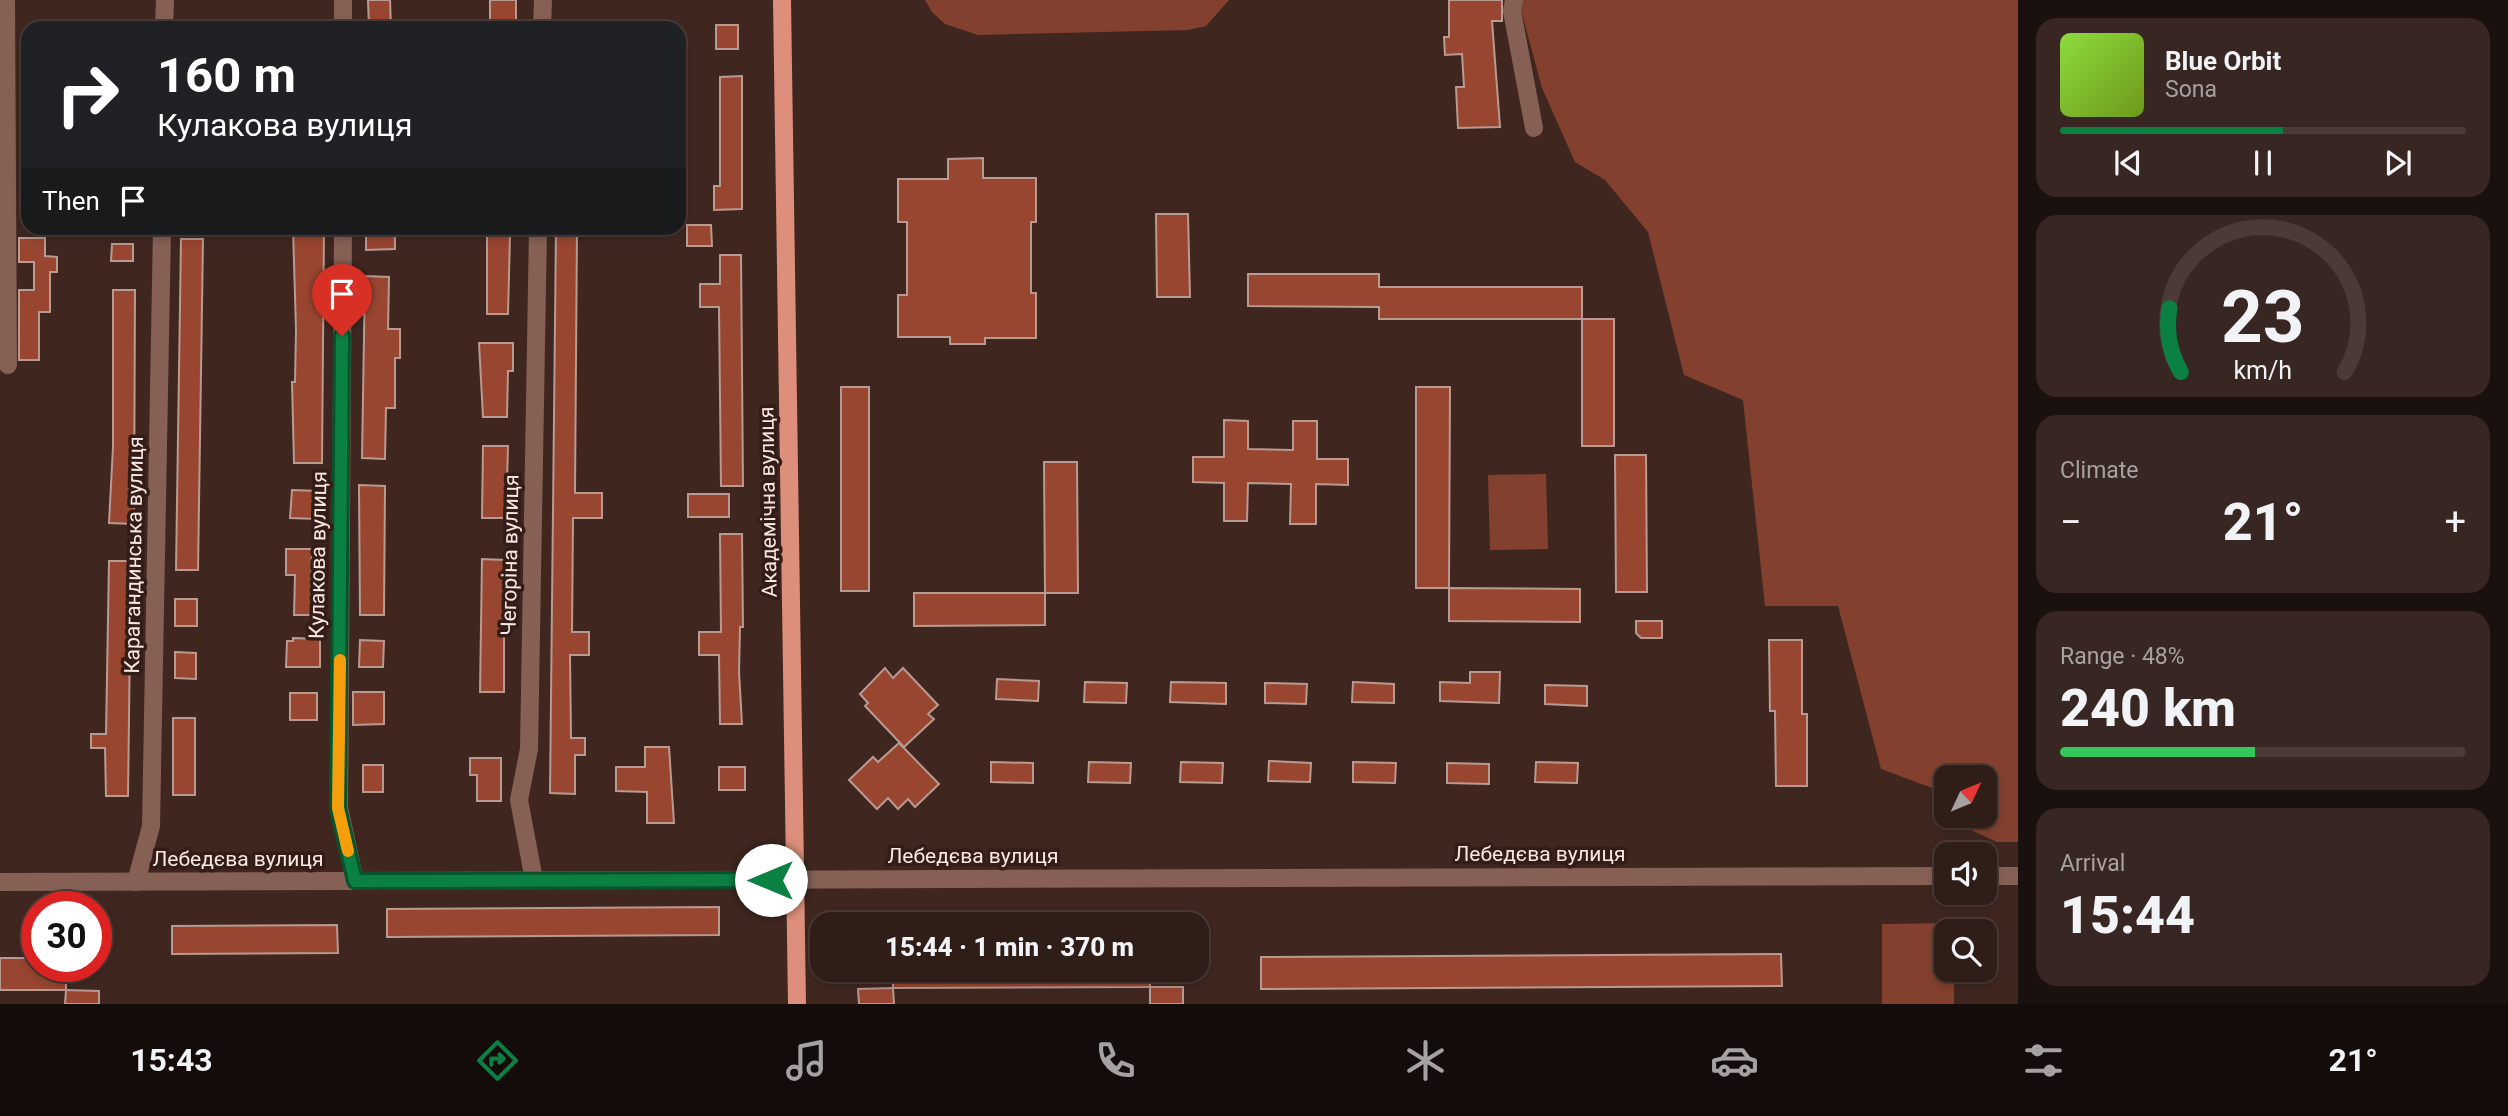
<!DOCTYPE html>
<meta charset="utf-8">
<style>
body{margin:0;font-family:Roboto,sans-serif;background:#372621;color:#f1f3f6;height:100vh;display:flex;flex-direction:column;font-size:26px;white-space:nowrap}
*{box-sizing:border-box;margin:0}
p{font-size:23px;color:#a7a2a2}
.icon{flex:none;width:38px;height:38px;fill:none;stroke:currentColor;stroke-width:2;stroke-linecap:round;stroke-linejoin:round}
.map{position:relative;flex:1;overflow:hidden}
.drawer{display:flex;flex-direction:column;gap:18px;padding:18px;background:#1a100d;width:490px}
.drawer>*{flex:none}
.top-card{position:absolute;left:21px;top:21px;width:665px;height:214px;border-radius:21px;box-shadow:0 4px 10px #0003,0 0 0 2px #4a3b37;background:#202124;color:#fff;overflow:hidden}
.needle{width:46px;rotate:46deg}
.buttons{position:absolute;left:1934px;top:765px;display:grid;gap:14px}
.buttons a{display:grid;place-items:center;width:63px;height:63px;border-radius:14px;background:#2f1d18;box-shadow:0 4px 10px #0003,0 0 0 2px #4a3b37;font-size:35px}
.speed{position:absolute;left:21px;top:891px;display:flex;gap:14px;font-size:35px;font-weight:700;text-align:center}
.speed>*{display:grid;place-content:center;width:91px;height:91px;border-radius:50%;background:#2f1d18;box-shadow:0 4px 10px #0003,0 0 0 2px #4a3b37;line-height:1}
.speed .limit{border:10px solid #d22;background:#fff;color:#111}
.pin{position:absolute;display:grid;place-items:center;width:60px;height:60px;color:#fff;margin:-72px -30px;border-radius:50% 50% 50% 0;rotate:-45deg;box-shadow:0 0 7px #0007}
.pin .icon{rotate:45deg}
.me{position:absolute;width:77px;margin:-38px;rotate:270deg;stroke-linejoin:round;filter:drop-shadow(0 0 5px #0008)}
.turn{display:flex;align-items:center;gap:24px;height:147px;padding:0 21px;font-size:32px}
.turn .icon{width:91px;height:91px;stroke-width:2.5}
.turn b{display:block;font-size:49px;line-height:60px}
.then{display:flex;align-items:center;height:66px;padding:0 21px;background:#0003;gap:14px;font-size:26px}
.big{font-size:52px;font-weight:800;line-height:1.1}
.drawer .tile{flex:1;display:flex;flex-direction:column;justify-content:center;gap:10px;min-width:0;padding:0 24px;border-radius:21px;background:#372621}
.drawer .dial{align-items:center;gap:0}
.dial svg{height:182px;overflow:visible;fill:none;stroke:#4a3b37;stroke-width:7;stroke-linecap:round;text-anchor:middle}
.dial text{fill:#f1f3f6;stroke:none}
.song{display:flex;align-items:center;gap:21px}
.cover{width:84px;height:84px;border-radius:10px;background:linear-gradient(135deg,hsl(90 70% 55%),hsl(80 70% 35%))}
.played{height:7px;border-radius:4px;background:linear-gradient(90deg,#0b8043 55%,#4a3b37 55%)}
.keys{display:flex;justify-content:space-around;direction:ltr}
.heat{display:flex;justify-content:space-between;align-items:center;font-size:38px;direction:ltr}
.charge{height:10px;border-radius:5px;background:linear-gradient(90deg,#34c759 48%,#4a3b37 0)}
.trip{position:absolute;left:810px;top:912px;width:399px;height:70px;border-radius:21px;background:#2f1d18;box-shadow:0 4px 10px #0003,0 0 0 2px #4a3b37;font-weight:800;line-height:70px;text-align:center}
.menu{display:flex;height:112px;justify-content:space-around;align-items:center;background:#130c0a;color:#a7a2a2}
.menu .icon{width:49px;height:49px}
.menu .selected{color:#0b8043}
.menu b{font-size:32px;color:#f1f3f6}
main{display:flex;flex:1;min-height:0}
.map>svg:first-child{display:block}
.green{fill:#83402e}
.building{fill:#994630;stroke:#b89a92;stroke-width:2}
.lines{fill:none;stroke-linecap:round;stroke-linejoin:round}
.minor{stroke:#866055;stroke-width:18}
.major{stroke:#dd8f7b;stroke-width:18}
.route-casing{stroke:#07532c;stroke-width:18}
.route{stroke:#0b8043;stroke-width:12}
.slow{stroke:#f59e0b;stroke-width:12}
.labels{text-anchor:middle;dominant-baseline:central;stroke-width:7;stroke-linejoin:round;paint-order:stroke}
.street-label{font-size:21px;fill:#f8e7e3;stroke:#341d17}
</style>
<main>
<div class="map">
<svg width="2018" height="1004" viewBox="0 0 2018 1004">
<rect width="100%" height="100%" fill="#3f2720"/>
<!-- green -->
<g class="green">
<path d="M 925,0 L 1229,0 L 1206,26 L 1188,30 L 978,35 L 945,24 L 932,12 Z"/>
<path d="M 1522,0 L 2018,0 L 2018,842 L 1997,842 L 1960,825 L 1958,816 L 1984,816 L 1984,777 L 1946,777 L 1946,793 L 1881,769 L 1838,606 L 1765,606 L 1743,400 L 1684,375 L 1648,232 L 1605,180 L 1575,162 L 1542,88 L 1521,10 Z"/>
<path d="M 1546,474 L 1548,549 L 1490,550 L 1488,475 Z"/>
<path d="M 1954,923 L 1954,931 L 1946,931 L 1946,970 L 1954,970 L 1954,1004 L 1882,1004 L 1882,924 Z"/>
</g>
<!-- building -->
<g class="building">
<path d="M 368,0 L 390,0 L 391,28 L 369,28 Z"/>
<rect x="490" y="0" width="26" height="28"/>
<path d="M 1449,0 L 1502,0 L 1502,21 L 1492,21 L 1500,127 L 1458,128 L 1456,87 L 1464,87 L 1462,54 L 1445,55 L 1444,37 L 1449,37 Z"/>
<rect x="716" y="25" width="22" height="24"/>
<path d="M 742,76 L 742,209 L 714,210 L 714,186 L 720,186 L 720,77 Z"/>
<path d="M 983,158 L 983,178 L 1036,178 L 1036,222 L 1031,222 L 1031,293 L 1036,293 L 1036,338 L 985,338 L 985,344 L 950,344 L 950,337 L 898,337 L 898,295 L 907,295 L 907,222 L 898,222 L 898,179 L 948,179 L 948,159 Z"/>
<path d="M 1156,214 L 1188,214 L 1190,297 L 1157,297 Z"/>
<path d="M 687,225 L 711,225 L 712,246 L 687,246 Z"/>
<path d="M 293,228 L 324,228 L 322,463 L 294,463 L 292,382 L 295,382 L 296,330 Z"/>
<path d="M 366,228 L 395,228 L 395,249 L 366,250 Z"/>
<path d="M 556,228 L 577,228 L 575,493 L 602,493 L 602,518 L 573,518 L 572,632 L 589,632 L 589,655 L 570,655 L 571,738 L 585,738 L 585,755 L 575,755 L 575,794 L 550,793 Z"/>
<path d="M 487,235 L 510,235 L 508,314 L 487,314 Z"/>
<path d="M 19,238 L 45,238 L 45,256 L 57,257 L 57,272 L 50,272 L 50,312 L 39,312 L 39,360 L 19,360 L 19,290 L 34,290 L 34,262 L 19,262 Z"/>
<path d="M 181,239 L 203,239 L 198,570 L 176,570 Z"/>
<path d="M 112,244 L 133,244 L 133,261 L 111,261 Z"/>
<path d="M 720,255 L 741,255 L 743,486 L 721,486 L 719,307 L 700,307 L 700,284 L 720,284 Z"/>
<path d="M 1248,274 L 1379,274 L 1379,287 L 1582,287 L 1582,319 L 1379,319 L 1379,307 L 1248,306 Z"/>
<path d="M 365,276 L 389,277 L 388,329 L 400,329 L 400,358 L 395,358 L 395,408 L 386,408 L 385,459 L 362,458 Z"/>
<path d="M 113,290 L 135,290 L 134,524 L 109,523 L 113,447 Z"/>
<rect x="1582" y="319" width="32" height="127"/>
<path d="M 479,343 L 513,343 L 513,371 L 508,371 L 507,417 L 483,417 Z"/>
<rect x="841" y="387" width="28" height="204"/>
<path d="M 1416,387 L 1450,387 L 1449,588 L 1416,588 Z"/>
<path d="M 1224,420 L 1248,421 L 1248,449 L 1293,450 L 1293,421 L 1317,421 L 1317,459 L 1348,459 L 1348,485 L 1316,484 L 1316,524 L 1290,524 L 1291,484 L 1248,483 L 1247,521 L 1224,521 L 1224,483 L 1193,482 L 1193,457 L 1224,457 Z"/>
<path d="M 483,446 L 508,446 L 506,518 L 482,518 Z"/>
<path d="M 1615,455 L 1646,455 L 1647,592 L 1616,592 Z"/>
<path d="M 1044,462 L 1077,462 L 1078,593 L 1045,593 Z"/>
<path d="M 359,485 L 385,486 L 384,615 L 360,615 Z"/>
<path d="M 292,490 L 318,491 L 317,519 L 290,518 Z"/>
<rect x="688" y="494" width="41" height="23"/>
<path d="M 720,534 L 742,534 L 743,627 L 740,627 L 739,672 L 742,724 L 720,724 L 719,655 L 699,655 L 699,632 L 721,632 Z"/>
<path d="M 286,549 L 312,549 L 311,591 L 322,591 L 321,615 L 294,615 L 295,575 L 286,575 Z"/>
<path d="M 482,559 L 504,560 L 504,692 L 480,692 Z"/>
<path d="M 109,561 L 131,561 L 128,796 L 106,796 L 105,748 L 91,748 L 91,734 L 106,734 Z"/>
<path d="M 1449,588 L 1580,589 L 1580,622 L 1449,621 Z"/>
<path d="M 914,593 L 1045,593 L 1045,625 L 914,626 Z"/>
<rect x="175" y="599" width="22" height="27"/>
<path d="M 1636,621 L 1662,621 L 1662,638 L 1641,638 L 1636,633 Z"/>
<path d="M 293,638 L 320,639 L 320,667 L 286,667 L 287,641 L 293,641 Z"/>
<path d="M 360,640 L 384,641 L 383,667 L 359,667 Z"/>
<path d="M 1769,640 L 1802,640 L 1802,714 L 1807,714 L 1807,786 L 1776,786 L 1775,711 L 1770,711 Z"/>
<path d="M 175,652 L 196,653 L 196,679 L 175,678 Z"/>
<path d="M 885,668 L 893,678 L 903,668 L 938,705 L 928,714 L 934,719 L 904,747 L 865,706 L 868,703 L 860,694 Z"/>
<path d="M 1470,672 L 1500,672 L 1499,703 L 1440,701 L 1440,682 L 1470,683 Z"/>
<path d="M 997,679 L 1039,681 L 1038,701 L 996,699 Z"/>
<path d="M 1085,682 L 1127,683 L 1126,703 L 1084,702 Z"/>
<path d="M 1171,682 L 1226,683 L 1226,704 L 1170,702 Z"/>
<path d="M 1353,682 L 1394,684 L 1394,703 L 1352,702 Z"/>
<path d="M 1265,683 L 1307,684 L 1306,704 L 1265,703 Z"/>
<path d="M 1545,685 L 1587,686 L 1587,706 L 1545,704 Z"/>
<path d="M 353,692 L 384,692 L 384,724 L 353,725 Z"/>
<rect x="290" y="693" width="27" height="27"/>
<rect x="173" y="718" width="22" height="77"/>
<path d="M 899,743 L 939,784 L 915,807 L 908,799 L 898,809 L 888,798 L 877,809 L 849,780 L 873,757 L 878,762 Z"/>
<path d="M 645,747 L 669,747 L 674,823 L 647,823 L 647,792 L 616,791 L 616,767 L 645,767 Z"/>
<path d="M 470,758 L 501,758 L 501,801 L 477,801 L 477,775 L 470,775 Z"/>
<path d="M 1269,761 L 1311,763 L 1310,782 L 1268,781 Z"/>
<path d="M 991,762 L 1033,763 L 1033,783 L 991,782 Z"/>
<path d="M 1089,762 L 1131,763 L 1130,783 L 1088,782 Z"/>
<path d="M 1181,762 L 1223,763 L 1222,783 L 1180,782 Z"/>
<path d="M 1353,762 L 1396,763 L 1395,783 L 1353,782 Z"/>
<path d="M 1536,762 L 1578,763 L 1577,783 L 1535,782 Z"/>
<path d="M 1447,763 L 1489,764 L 1489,784 L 1447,783 Z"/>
<rect x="363" y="765" width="20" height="27"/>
<rect x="719" y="767" width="26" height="23"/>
<path d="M 719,907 L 719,935 L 387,937 L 387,909 Z"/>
<path d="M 337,925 L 338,953 L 172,954 L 172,926 Z"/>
<path d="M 1781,954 L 1782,986 L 1261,989 L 1261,957 Z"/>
<path d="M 0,958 L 37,958 L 37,966 L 66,966 L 66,990 L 0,990 Z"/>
<path d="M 893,970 L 1149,970 L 1150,987 L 893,988 Z"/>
<rect x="1150" y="987" width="33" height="17"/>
<path d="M 893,988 L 894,1004 L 859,1004 L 858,989 Z"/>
<path d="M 66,990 L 99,991 L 99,1004 L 65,1004 Z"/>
</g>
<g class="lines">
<!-- minor -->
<g class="minor">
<path d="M 6,0 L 8,365"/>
<path d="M 1514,0 L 1512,11 L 1534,128"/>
<path d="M 164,28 L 165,0"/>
<path d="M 343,28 L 343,0"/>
<path d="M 542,28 L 543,0"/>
<path d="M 343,228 L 339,808 L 355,881"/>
<path d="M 1984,876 L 2018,876"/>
<path d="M 534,880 L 519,800 L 529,749 L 538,228"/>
<path d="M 0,882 L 1946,876"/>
<path d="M 136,882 L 151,826 L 162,228"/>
</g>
<!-- major -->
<path class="major" d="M 782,0 L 797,1004"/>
</g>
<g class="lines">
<defs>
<path id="route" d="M 342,336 L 338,808 L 355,881 L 771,880"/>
</defs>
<!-- route casing -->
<use href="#route" class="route-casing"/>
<!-- route -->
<use href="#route" class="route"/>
<!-- slow -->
<path class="slow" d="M 340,660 L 338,808 L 348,851"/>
</g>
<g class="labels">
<!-- street labels -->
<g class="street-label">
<text transform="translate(768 502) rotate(-91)">Академічна вулиця</text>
<text transform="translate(134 555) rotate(-89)">Карагандинська вулиця</text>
<text transform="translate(318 555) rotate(-89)">Кулакова вулиця</text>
<text transform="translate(510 555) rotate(-89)">Чегоріна вулиця</text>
<text x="1540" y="854">Лебедєва вулиця</text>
<text x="973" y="856">Лебедєва вулиця</text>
<text x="238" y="859">Лебедєва вулиця</text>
</g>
</g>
</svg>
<div class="buttons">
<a><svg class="needle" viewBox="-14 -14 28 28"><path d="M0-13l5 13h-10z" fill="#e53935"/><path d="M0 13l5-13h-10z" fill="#a7a2a2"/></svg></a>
<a><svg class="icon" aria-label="sound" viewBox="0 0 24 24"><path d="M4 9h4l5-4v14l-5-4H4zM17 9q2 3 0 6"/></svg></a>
<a><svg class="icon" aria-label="search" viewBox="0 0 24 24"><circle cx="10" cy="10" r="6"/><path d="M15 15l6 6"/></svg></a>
</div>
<div class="speed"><div class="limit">30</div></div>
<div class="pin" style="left:342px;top:336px;background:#d93025"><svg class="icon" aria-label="arrive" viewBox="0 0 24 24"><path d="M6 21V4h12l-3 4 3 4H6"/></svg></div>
<svg class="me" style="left:771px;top:880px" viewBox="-20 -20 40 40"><circle r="19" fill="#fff"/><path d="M0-13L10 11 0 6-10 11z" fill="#0b8043"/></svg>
<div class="trip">15:44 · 1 min · 370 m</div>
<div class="top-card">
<div class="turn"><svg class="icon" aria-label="right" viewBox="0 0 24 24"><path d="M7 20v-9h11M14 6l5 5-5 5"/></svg><div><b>160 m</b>Кулакова вулиця</div></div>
<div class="then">Then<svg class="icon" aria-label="arrive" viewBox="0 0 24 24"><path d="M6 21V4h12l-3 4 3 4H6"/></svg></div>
</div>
</div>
<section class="drawer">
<div class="tile">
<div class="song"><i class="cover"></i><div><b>Blue Orbit</b><p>Sona</p></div></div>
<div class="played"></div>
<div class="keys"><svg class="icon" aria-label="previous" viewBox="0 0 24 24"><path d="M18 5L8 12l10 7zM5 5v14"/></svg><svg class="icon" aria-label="pause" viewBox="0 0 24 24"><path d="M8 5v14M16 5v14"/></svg><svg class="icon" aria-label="next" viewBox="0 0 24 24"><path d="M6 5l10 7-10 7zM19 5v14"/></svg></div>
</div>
<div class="tile dial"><svg viewBox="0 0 100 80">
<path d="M14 69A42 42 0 1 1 86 69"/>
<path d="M14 69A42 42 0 0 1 9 41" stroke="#0b8043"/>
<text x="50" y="56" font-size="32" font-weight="700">23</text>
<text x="50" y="72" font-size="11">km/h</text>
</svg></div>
<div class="tile"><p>Climate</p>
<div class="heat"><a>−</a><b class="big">21°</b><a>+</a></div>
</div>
<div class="tile"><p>Range · 48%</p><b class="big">240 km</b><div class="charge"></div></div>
<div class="tile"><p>Arrival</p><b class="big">15:44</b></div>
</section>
</main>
<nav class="menu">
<b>15:43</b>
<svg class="icon selected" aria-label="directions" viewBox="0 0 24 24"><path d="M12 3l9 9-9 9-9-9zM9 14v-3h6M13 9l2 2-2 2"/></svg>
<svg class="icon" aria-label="music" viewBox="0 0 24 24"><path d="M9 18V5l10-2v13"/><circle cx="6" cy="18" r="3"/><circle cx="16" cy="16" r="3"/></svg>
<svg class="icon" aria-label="phone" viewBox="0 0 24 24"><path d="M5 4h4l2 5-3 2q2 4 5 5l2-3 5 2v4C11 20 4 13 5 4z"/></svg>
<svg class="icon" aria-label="climate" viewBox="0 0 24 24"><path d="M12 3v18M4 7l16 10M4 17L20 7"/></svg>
<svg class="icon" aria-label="car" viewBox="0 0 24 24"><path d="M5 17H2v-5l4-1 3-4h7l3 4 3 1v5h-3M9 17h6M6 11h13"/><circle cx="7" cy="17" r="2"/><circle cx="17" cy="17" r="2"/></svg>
<svg class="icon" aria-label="filters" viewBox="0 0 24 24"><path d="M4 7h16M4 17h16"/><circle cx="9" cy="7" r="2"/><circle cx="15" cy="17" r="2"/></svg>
<b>21°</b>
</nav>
